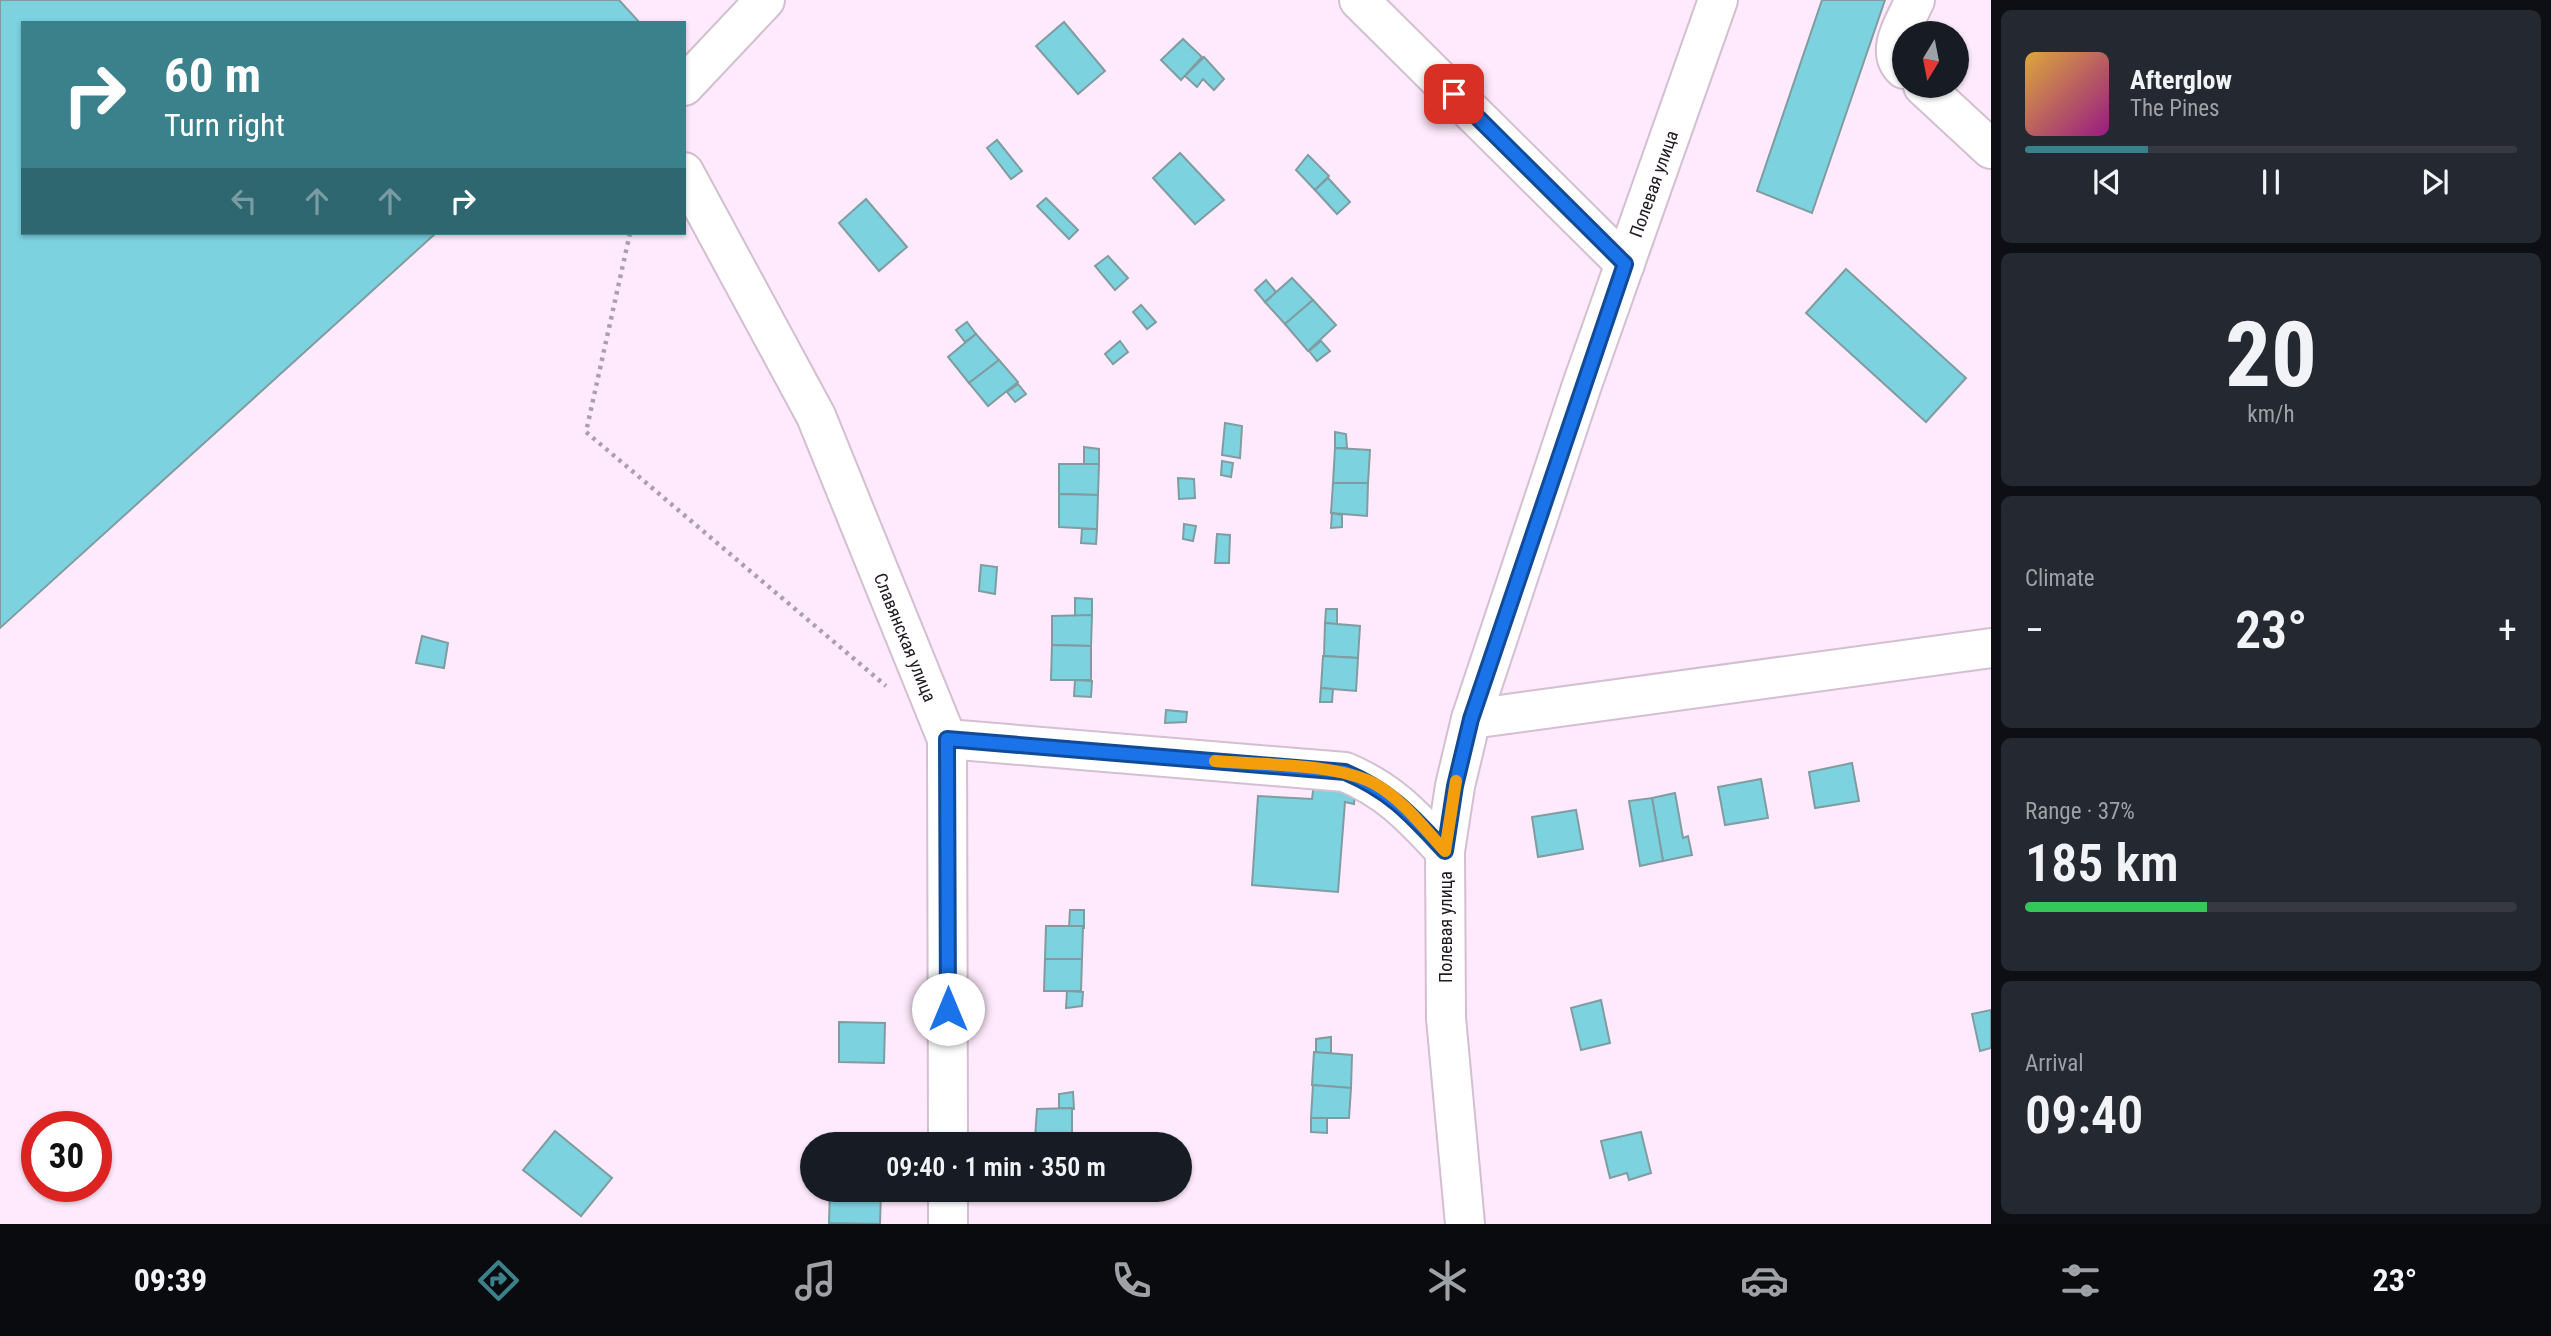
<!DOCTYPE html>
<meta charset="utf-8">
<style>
body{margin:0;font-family:"Roboto Condensed",sans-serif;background:#242831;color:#f1f3f6;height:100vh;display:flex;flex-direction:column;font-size:26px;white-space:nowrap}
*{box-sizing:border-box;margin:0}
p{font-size:23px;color:#9ea1a6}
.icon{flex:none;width:38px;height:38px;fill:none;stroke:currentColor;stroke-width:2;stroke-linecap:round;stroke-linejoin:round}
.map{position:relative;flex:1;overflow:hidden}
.details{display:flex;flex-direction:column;gap:10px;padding:10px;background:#0d0f14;width:560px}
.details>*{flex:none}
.guide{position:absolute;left:21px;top:21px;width:665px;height:214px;border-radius:0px;box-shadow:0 2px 5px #0004;background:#3b818c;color:#fff;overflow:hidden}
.needle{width:46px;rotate:190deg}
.fabs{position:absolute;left:1892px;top:21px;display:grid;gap:14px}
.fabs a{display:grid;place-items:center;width:77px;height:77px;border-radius:50%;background:#171b24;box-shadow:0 2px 5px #0004;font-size:35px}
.speed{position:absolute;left:21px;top:1111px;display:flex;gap:14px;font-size:35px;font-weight:700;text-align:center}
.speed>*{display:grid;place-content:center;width:91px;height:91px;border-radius:50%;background:#171b24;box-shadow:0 2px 5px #0004;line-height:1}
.speed .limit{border:10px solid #d22;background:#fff;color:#111}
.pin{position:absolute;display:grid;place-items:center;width:60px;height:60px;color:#fff;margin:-30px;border-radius:14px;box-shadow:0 4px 10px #0006}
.me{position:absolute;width:77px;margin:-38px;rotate:0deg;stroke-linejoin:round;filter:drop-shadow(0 0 5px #0008)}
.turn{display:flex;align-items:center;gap:24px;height:147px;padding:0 28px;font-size:32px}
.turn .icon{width:91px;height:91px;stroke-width:2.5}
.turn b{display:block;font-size:49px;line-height:60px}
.lanes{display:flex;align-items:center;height:66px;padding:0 28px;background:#0003;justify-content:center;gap:35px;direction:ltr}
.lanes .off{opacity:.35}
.big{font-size:52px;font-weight:600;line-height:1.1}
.details .tile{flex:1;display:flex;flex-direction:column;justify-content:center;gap:10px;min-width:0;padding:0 24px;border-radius:10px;background:#242831}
.details .dial{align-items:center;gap:0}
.dial b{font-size:91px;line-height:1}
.song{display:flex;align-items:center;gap:21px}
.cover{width:84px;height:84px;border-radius:10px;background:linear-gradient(135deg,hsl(40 70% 55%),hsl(310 70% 35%))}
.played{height:7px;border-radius:4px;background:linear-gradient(90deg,#3b818c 25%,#363941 25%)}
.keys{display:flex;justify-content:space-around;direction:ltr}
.heat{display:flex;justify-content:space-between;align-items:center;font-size:38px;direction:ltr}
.charge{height:10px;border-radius:5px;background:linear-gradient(90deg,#34c759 37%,#363941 0)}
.trip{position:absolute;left:800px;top:1132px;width:392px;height:70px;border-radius:35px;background:#171b24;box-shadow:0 2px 5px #0004;font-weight:600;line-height:70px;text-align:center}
.menu{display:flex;height:112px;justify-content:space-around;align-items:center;background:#090b0e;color:#9ea1a6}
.menu .icon{width:49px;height:49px}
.menu .on{color:#3b818c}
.menu b{font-size:32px;color:#f1f3f6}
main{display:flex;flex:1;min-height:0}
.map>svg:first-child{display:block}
.building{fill:#7dd2e0;stroke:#809ca1;stroke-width:2}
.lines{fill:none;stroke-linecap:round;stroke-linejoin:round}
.minor-casing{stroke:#d3bfd0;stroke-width:42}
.path{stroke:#ad9eac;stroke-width:4.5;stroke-dasharray:3.5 5;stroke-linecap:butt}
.minor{stroke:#fff;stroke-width:38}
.route-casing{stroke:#114b97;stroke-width:18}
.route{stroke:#1a73e8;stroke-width:12}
.slow{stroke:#f59e0b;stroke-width:12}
.labels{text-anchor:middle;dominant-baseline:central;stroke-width:7;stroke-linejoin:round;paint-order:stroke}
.street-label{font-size:18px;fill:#211920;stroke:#fefefe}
</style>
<main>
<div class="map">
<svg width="1991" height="1224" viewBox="0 0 1991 1224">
<rect width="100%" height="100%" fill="#feeafc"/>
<!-- building -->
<g class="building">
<path d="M 0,0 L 619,0 L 640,23 L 23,23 L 23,233 L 436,233 L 0,628 Z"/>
<path d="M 1822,0 L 1885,0 L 1812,213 L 1757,191 Z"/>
<path d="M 1064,22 L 1105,71 L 1078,94 L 1036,46 Z"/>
<path d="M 1183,39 L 1202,57 L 1181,80 L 1161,60 Z"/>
<path d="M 1204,57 L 1224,79 L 1214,90 L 1203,79 L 1197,87 L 1185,76 Z"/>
<path d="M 997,140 L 1022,171 L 1011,179 L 987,148 Z"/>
<path d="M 1180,153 L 1224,200 L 1195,224 L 1153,178 Z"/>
<path d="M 1308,155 L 1329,176 L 1315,190 L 1296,170 Z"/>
<path d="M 1328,178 L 1350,202 L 1337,214 L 1315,190 Z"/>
<path d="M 1046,198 L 1078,230 L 1069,239 L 1037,206 Z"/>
<path d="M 866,199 L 907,247 L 879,271 L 839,223 Z"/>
<path d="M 1108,256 L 1128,278 L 1115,290 L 1095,266 Z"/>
<path d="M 1846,269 L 1966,378 L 1926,422 L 1806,313 Z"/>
<path d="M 1292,278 L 1313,300 L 1285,324 L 1265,302 Z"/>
<path d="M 1266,280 L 1276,292 L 1265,302 L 1255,290 Z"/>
<path d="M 1313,300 L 1336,325 L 1308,351 L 1285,324 Z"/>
<path d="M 1141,305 L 1156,322 L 1147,329 L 1133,312 Z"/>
<path d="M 967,322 L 976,334 L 965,342 L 956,330 Z"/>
<path d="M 976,334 L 999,360 L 969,383 L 948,357 Z"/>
<path d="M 1120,341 L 1128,352 L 1113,364 L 1105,354 Z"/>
<path d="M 1321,341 L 1330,351 L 1317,361 L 1309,351 Z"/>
<path d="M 999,360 L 1018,382 L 988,406 L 969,383 Z"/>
<path d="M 1018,384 L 1026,394 L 1015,402 L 1007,392 Z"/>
<path d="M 1225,423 L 1242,426 L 1240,458 L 1222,455 Z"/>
<path d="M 1335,432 L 1346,434 L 1347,448 L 1335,448 Z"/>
<path d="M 1084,447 L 1099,449 L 1099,464 L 1084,464 Z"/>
<path d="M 1335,448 L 1370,450 L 1368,483 L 1333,483 Z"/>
<path d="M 1222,461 L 1233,463 L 1231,477 L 1221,475 Z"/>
<path d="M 1059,464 L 1099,464 L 1098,495 L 1059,494 Z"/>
<path d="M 1178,478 L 1194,479 L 1195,498 L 1179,499 Z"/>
<path d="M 1333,483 L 1368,483 L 1367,516 L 1331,513 Z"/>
<path d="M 1059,494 L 1098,495 L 1097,529 L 1059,527 Z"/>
<path d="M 1332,513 L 1342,515 L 1342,527 L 1331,528 Z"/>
<path d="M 1184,524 L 1196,526 L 1193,541 L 1183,539 Z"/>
<path d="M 1082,529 L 1097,529 L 1096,544 L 1081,543 Z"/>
<path d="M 1217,534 L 1230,535 L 1229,563 L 1215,563 Z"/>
<path d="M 981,565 L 997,567 L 995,594 L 979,591 Z"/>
<path d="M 1075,598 L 1092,599 L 1092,615 L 1075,616 Z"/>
<path d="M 1326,609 L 1337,609 L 1337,624 L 1325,623 Z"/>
<path d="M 1092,615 L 1091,646 L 1052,645 L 1052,616 Z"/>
<path d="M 1325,623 L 1360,626 L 1358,658 L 1324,656 Z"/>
<path d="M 422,636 L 448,643 L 444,668 L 416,663 Z"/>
<path d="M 1052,645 L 1091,646 L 1091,680 L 1051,680 Z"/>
<path d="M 1323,656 L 1358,658 L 1356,691 L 1321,688 Z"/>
<path d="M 1075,680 L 1092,681 L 1091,697 L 1074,696 Z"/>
<path d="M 1321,688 L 1333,689 L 1332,702 L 1320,702 Z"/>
<path d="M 1166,710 L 1187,712 L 1186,722 L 1165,723 Z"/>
<path d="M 1852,763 L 1859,801 L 1815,808 L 1809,772 Z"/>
<path d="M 1761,779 L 1768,818 L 1725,825 L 1718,787 Z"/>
<path d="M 1314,783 L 1355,792 L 1354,804 L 1345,802 L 1338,892 L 1252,885 L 1258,796 L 1312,799 Z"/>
<path d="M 1675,793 L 1683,838 L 1688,836 L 1692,855 L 1663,861 L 1652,798 Z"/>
<path d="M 1652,798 L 1663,861 L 1640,866 L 1629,801 Z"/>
<path d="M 1576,810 L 1583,849 L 1538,857 L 1532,817 Z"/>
<path d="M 1070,910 L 1084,910 L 1084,928 L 1069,928 Z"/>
<path d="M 1046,926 L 1083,926 L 1082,959 L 1045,959 Z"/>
<path d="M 1045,959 L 1082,959 L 1081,991 L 1044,991 Z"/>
<path d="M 1067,991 L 1083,992 L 1082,1006 L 1066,1008 Z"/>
<path d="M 1601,1000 L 1610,1043 L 1581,1050 L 1571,1008 Z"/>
<path d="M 1991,1010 L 1991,1048 L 1980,1051 L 1972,1014 Z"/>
<path d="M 839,1022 L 885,1023 L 884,1063 L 839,1062 Z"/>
<path d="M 1331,1037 L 1331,1053 L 1316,1053 L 1316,1039 Z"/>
<path d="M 1314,1052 L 1352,1055 L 1351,1088 L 1312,1085 Z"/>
<path d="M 1313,1085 L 1351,1088 L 1349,1118 L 1311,1118 Z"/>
<path d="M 1073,1092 L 1074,1109 L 1059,1108 L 1059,1094 Z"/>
<path d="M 1072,1108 L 1072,1140 L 1035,1139 L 1037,1109 Z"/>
<path d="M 1311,1118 L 1327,1118 L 1327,1133 L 1311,1132 Z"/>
<path d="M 555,1131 L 612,1178 L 581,1216 L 523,1170 Z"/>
<path d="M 1641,1132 L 1651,1173 L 1629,1180 L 1627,1173 L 1610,1178 L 1601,1141 Z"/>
<path d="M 1035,1139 L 1072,1140 L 1072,1144 L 1035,1144 Z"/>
<path d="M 830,1190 L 881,1190 L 880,1224 L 829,1223 Z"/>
</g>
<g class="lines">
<defs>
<g id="minor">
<path d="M 1359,0 L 1625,264"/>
<path d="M 1904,69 C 1884,50 1906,21 1915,0"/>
<path d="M 684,86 L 765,0"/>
<path d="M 1923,86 L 1991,149"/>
<path id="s1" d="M 684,172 L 816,416 L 947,739 L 948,1144"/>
<path d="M 1471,719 L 1991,648"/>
<path d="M 947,739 L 1345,772 C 1390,791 1412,816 1445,851"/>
<path d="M 948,1190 L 948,1224"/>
<path id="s2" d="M 1465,1224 L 1446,1018 L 1445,851 L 1455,786 L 1471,719 L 1582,385 L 1718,0"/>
</g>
</defs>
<!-- minor casing -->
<use href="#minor" class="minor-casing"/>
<!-- path -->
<path class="path" d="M 630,233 L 586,432 L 886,686"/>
<!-- minor -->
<use href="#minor" class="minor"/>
</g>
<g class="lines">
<defs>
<path id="route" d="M 948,1009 L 947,739 L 1345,772 C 1392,792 1411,815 1445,851 L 1455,786 L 1471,719 L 1625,264 L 1454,94"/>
</defs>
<!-- route casing -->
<use href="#route" class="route-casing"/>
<!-- route -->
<use href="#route" class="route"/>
<!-- slow -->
<path class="slow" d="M 1215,761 C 1260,765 1337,763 1375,784 C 1403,800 1424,828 1445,851 L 1456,781"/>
</g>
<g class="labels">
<!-- street labels -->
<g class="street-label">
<text stroke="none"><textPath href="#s2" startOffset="1074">Полевая улица</textPath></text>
<text stroke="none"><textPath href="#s1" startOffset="516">Славянская улица</textPath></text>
<text transform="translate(1445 927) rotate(-90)">Полевая улица</text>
</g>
</g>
</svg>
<div class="fabs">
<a><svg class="needle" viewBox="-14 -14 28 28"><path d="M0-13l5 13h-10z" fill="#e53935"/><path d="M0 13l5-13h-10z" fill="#9ea1a6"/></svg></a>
</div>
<div class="speed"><div class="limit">30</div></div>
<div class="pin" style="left:1454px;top:94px;background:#d93025"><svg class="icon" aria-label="arrive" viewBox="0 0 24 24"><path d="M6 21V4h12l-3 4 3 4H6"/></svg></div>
<svg class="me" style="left:948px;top:1009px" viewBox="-20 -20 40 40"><circle r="19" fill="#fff"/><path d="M0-13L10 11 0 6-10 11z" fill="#1a73e8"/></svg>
<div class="trip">09:40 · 1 min · 350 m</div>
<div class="guide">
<div class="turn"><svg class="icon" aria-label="right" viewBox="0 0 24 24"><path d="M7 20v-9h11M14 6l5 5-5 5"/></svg><div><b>60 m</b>Turn right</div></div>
<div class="lanes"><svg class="icon off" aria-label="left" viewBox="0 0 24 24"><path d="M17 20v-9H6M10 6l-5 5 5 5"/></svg><svg class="icon off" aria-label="ahead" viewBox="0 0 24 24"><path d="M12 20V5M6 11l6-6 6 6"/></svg><svg class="icon off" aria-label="ahead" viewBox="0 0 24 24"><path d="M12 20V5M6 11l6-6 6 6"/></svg><svg class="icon" aria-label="right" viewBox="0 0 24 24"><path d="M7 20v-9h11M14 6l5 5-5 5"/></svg></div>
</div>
</div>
<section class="details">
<div class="tile">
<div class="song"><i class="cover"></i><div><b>Afterglow</b><p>The Pines</p></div></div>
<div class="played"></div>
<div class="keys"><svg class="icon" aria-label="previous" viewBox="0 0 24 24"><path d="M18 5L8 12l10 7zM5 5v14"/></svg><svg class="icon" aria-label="pause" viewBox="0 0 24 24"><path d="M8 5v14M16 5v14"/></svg><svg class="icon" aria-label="next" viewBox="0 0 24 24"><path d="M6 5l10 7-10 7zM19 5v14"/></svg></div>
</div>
<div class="tile dial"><b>20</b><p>km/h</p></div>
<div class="tile"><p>Climate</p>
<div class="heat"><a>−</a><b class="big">23°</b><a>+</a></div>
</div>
<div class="tile"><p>Range · 37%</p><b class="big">185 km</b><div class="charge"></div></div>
<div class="tile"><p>Arrival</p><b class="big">09:40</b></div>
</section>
</main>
<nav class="menu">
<b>09:39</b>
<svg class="icon on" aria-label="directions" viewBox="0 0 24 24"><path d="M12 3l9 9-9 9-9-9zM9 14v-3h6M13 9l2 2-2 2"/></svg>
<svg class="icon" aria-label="music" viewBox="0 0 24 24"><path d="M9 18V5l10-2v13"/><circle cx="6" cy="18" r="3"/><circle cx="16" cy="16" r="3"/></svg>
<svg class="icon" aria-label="phone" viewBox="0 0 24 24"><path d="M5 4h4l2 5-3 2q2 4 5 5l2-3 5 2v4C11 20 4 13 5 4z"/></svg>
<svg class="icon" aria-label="climate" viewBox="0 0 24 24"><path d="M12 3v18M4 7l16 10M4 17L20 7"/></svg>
<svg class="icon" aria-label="car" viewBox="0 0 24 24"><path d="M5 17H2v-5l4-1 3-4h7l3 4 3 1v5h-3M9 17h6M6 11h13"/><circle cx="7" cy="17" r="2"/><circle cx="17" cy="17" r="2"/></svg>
<svg class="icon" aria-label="filters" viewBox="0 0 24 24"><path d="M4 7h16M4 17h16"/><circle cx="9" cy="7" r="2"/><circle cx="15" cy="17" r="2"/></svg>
<b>23°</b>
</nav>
